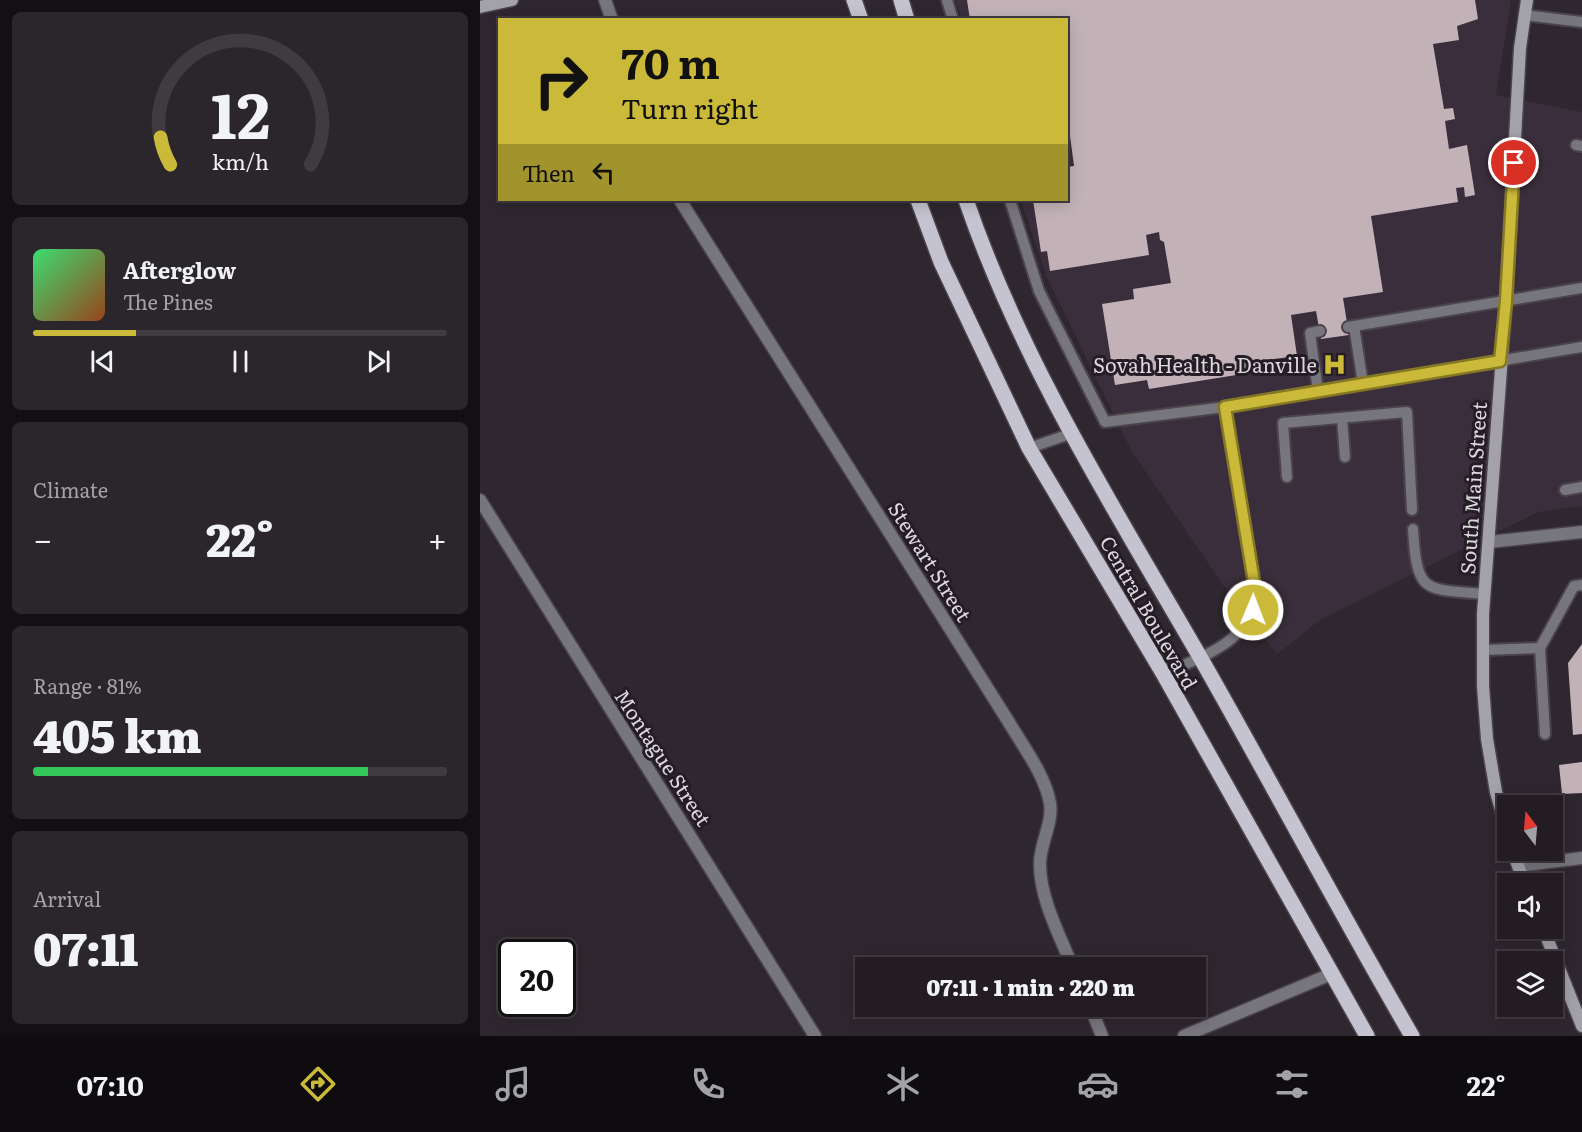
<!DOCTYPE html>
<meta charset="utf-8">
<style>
body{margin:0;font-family:Literata,serif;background:#2b262b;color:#f1f3f6;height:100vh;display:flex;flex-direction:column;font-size:22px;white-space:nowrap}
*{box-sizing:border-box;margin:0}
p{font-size:20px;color:#a3a2a6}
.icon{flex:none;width:33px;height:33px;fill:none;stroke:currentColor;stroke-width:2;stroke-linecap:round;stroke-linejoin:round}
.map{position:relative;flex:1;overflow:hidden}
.drawer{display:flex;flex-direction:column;gap:12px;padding:12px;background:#131013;width:480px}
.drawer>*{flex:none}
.banner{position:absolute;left:18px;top:18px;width:570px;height:183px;border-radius:0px;box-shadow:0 3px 15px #0003,0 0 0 2px #403b41;background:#cbb939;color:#111;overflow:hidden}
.needle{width:39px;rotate:344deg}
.tools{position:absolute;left:1017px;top:795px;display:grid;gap:12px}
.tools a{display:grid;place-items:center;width:66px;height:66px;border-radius:0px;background:#231d23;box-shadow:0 3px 15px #0003,0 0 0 2px #403b41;font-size:30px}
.speed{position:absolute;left:18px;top:939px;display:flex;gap:12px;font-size:30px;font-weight:700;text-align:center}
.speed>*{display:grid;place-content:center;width:78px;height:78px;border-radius:50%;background:#231d23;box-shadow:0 3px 15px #0003,0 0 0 2px #403b41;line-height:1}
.speed .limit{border:3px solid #111;border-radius:9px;background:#fff;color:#111}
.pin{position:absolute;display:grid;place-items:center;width:51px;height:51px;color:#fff;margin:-26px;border:3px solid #fff;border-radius:50%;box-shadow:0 2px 6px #0007}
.me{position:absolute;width:66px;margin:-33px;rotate:1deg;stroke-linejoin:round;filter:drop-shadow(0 0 4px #0008)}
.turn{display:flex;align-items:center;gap:21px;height:126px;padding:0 24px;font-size:27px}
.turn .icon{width:78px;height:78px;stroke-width:2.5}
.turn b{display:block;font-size:42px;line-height:51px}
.then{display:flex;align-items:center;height:57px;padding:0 24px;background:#0003;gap:12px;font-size:22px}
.big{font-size:45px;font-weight:800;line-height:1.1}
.drawer .widget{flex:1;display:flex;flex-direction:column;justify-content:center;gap:9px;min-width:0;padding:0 21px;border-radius:9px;background:#2b262b}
.drawer .dial{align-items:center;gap:0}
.dial svg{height:156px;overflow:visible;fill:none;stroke:#403b41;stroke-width:7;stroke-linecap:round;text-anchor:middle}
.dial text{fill:#f1f3f6;stroke:none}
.song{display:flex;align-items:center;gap:18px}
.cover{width:72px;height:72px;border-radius:9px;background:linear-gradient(135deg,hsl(140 70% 55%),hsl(20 70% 35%))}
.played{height:6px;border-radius:3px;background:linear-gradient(90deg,#cbb939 25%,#403b41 25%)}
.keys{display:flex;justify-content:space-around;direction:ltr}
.heat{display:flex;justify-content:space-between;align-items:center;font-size:33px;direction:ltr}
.charge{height:9px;border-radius:4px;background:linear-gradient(90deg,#34c759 81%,#403b41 0)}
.trip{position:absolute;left:375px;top:957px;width:351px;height:60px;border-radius:0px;background:#231d23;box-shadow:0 3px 15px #0003,0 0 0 2px #403b41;font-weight:800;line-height:60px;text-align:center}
.menu{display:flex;height:96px;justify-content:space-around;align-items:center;background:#0e0c0e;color:#a3a2a6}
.menu .icon{width:42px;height:42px}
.menu .active{color:#cbb939}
.menu b{font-size:27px;color:#f1f3f6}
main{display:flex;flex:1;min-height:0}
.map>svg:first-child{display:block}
.built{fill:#3b2e3c}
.building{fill:#c2b2b8}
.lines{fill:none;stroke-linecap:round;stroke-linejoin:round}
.lane-casing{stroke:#4b434b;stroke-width:14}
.street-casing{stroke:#4b434b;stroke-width:15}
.secondary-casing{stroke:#4b434b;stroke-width:15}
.primary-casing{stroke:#4b434b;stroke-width:18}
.lane{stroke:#77767c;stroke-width:10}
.street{stroke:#77767c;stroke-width:12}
.secondary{stroke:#a3a1aa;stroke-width:12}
.primary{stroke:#c5c3cf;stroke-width:15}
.route-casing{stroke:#847825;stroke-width:15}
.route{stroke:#cbb939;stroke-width:10}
.labels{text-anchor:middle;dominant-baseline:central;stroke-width:6;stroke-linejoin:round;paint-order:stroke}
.poi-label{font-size:20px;fill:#dcd7dd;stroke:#251d26;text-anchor:end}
.street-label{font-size:20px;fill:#dcd7dd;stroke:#251d26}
</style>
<main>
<section class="drawer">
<div class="widget dial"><svg viewBox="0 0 100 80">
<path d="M14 69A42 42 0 1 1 86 69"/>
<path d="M14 69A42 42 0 0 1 9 55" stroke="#cbb939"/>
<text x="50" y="56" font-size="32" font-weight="700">12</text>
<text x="50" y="72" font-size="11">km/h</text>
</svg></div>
<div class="widget">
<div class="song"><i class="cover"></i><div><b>Afterglow</b><p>The Pines</p></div></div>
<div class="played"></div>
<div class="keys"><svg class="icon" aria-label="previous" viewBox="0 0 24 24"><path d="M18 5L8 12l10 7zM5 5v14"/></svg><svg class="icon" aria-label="pause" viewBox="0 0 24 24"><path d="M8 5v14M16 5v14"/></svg><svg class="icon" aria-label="next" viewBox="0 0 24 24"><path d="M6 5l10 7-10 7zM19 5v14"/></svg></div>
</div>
<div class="widget"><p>Climate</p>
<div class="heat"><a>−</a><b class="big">22°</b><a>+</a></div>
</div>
<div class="widget"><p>Range · 81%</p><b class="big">405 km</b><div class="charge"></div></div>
<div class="widget"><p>Arrival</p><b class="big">07:11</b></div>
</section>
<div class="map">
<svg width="1102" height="1036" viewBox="0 0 1102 1036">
<rect width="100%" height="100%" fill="#2f272f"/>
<!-- built -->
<path class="built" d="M 475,0 L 1031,0 L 1016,95 L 1102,112 L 1102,506 L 1058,512 L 840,620 L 797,654 L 741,582 L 651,450 L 567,277 L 541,200 L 586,200 L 586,20 L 482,19 Z"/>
<!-- building -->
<g class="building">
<path d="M 487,0 L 995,0 L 998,19 L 977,26 L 979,40 L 953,44 L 964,109 L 973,108 L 975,119 L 965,121 L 969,149 L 987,145 L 995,195 L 985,197 L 984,187 L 976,188 L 978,202 L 891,216 L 903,292 L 863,298 L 869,335 L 841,339 L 836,311 L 811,315 L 817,356 L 772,362 L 775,372 L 669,389 L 667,380 L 635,385 L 622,304 L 654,299 L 653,289 L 691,283 L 684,242 L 680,240 L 679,232 L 666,235 L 669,255 L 570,271 L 567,251 L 561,252 L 553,200 L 586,200 L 586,167 L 594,166 L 590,136 L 586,137 L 586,20 L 490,20 Z"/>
<path d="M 1102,644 L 1102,734 L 1093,735 L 1088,663 Z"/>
<path d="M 1102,762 L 1102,793 L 1082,794 L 1079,765 Z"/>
</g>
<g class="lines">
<defs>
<g id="lane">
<path d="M 467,0 L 473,20"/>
<path d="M 1044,15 L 1102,22"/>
<path d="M 1096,145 L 1102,146"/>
<path d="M 530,200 L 559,291 L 625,422 L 745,407 L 1102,347"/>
<path d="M 874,326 L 883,384"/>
<path d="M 868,327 L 1102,288"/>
<path d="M 838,391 L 830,333 L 840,331"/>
<path d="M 862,418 L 865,457"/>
<path d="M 549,448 L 590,434"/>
<path d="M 807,477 L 803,423 L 927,412 L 932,510"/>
<path d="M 1085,490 L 1102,487"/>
<path d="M 933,529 C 937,594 943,589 1005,594"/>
<path d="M 1004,650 L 1060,648"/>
<path d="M 684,675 C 724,653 768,646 776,594 L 745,407"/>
<path d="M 1065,734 L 1060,648 L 1094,586 L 1102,585"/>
</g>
<g id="street">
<path d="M 125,0 L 132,20"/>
<path d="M 200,200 L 530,724 C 544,748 565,775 570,803 C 573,823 561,841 560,862 C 559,897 580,936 593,968"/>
<path d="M 0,500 L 335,1036"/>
<path d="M 1009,542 L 1102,532"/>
<path d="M 1038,866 L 1102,858"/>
<path d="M 610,1006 L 622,1036"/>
<path d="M 704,1036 L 851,974"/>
</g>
<g id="secondary">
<path d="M 0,7 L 32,0"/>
<path d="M 1028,834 L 1016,792 L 1007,739 L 1003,686 L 1003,614 L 1026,301 L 1040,48 L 1047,0"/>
<path d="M 1032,850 L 1045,884"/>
<path d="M 1063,928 L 1102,1026"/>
</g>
<g id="primary">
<path d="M 374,0 L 381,20"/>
<path d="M 421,0 L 427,20"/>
<path d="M 438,200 L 461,262 L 549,448 L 684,675 L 887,1036"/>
<path d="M 486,200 C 542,363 634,508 720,657 C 792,783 859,911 932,1036"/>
</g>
</defs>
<!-- lane casing -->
<use href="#lane" class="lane-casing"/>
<!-- street casing -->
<use href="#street" class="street-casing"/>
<!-- secondary casing -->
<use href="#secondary" class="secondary-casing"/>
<!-- primary casing -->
<use href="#primary" class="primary-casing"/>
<!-- lane -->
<use href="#lane" class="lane"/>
<!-- street -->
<use href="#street" class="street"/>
<!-- secondary -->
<use href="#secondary" class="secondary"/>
<!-- primary -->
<use href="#primary" class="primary"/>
</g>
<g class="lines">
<defs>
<path id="route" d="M 773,610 L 776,594 L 745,407 L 1020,361 L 1026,301 L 1034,163"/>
</defs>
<!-- route casing -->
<use href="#route" class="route-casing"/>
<!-- route -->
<use href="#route" class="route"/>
</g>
<!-- icons -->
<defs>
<symbol id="hospital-bare" viewBox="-9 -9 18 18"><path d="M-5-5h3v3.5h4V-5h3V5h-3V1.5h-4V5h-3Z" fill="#cbb939" stroke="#251d26" stroke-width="2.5" paint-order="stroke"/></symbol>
</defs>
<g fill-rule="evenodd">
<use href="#hospital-bare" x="838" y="348" width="33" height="33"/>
</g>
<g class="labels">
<!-- poi labels -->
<g class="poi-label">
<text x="837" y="364">Sovah Health - Danville</text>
</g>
<!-- street labels -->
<g class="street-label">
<text transform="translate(992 488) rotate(-86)">South Main Street</text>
<text transform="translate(451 561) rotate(58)">Stewart Street</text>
<text transform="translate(670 612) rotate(60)">Central Boulevard</text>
<text transform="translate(184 757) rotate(57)">Montague Street</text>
</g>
</g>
</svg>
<div class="tools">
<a><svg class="needle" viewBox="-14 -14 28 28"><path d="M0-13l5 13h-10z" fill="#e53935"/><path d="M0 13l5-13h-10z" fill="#a3a2a6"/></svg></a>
<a><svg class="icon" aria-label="sound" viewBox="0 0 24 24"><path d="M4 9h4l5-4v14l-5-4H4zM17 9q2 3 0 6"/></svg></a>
<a><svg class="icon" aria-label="layers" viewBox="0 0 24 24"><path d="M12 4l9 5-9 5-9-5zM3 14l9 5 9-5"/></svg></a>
</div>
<div class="speed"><div class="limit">20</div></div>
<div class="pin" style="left:1034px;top:163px;background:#d93025"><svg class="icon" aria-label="arrive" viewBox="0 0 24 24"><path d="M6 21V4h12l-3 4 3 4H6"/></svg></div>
<svg class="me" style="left:773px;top:610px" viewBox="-20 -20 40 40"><circle r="17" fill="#cbb939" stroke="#fff" stroke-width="3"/><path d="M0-11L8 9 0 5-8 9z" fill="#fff"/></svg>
<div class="trip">07:11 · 1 min · 220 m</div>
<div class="banner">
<div class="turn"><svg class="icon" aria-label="right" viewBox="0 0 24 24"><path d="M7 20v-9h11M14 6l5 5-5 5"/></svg><div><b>70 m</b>Turn right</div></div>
<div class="then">Then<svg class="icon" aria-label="left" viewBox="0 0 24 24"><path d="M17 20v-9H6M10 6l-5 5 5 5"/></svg></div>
</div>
</div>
</main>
<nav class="menu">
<b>07:10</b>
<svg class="icon active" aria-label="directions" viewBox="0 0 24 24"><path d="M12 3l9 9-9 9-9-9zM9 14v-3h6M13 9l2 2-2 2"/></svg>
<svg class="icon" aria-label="music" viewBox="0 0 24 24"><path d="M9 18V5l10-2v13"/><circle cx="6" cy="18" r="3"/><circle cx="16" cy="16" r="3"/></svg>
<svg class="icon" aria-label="phone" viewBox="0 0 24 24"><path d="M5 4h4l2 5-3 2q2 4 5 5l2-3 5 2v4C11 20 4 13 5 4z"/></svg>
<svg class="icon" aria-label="climate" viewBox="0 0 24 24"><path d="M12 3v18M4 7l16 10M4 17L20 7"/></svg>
<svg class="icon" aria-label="car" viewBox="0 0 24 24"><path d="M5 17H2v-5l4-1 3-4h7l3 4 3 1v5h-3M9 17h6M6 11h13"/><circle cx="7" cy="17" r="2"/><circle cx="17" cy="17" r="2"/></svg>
<svg class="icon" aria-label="filters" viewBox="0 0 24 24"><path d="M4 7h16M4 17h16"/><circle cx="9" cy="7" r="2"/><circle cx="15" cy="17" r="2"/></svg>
<b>22°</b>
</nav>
